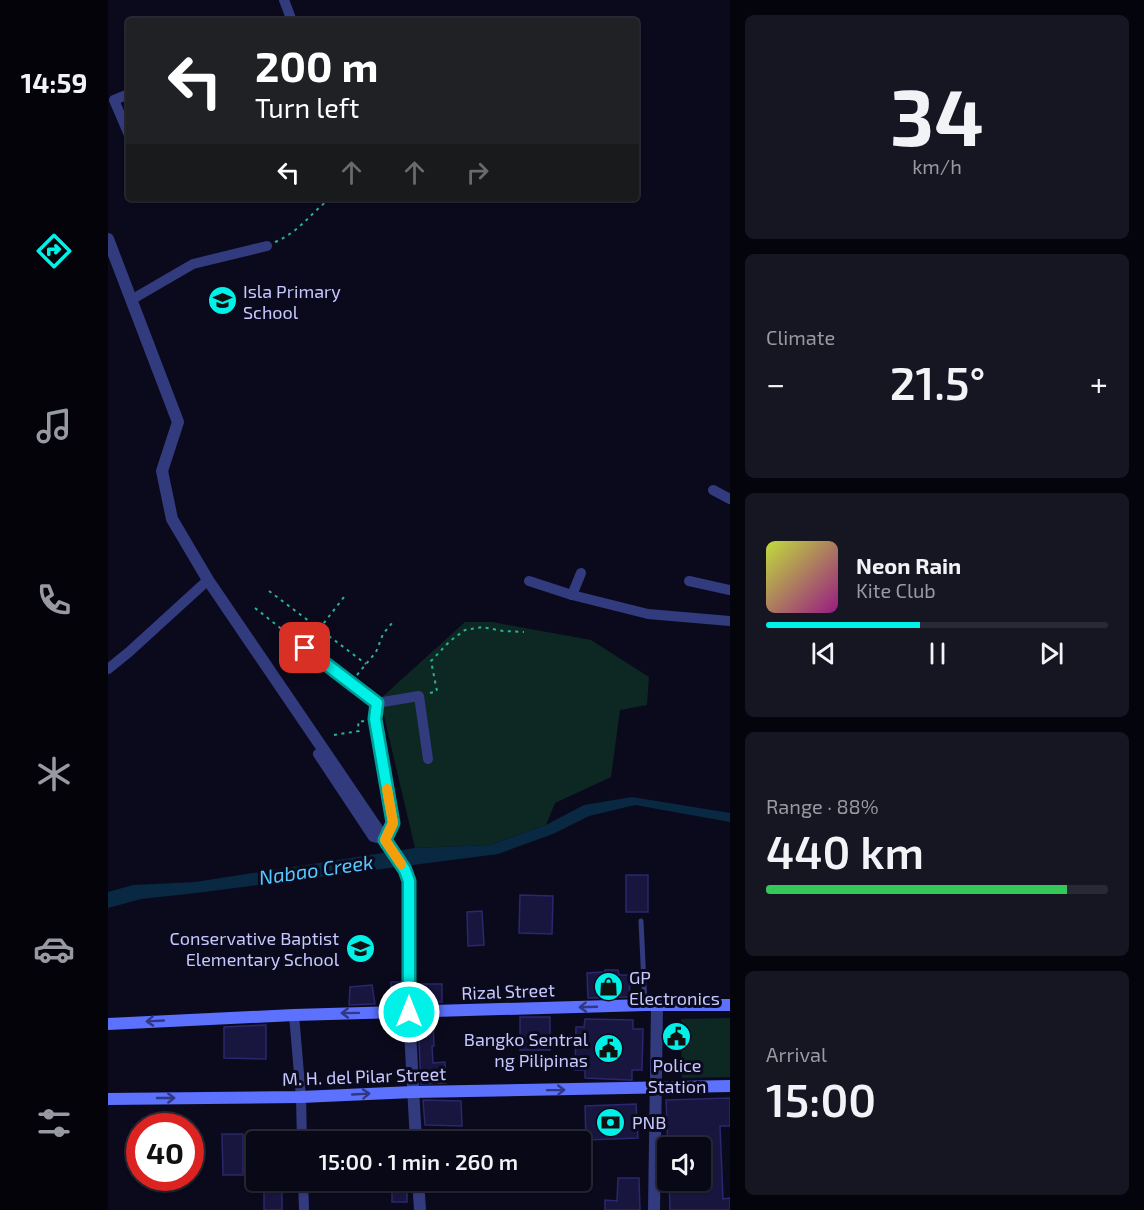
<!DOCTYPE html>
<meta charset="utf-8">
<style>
body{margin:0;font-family:"Exo 2",sans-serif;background:#161623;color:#f1f3f6;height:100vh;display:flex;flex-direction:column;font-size:22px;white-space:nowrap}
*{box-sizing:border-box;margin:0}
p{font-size:20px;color:#989aa1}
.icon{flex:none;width:33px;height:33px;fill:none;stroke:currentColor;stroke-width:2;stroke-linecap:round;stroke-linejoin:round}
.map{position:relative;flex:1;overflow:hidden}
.side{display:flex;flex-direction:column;gap:15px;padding:15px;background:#04040c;width:414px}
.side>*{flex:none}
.guide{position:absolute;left:18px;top:18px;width:513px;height:183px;border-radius:6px;box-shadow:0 2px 4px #0004,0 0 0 2px #292935;background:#202124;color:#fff;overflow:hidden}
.controls{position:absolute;left:549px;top:1137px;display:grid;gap:12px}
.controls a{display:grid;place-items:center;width:54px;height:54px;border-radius:6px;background:#080816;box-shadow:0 2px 4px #0004,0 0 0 2px #292935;font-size:30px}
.speed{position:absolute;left:18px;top:1113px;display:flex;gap:12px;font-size:30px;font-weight:700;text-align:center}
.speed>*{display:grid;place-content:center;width:78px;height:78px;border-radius:50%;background:#080816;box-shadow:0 2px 4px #0004,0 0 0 2px #292935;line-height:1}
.speed .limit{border:9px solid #d22;background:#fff;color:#111}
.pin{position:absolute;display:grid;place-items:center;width:51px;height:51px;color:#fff;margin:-26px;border-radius:12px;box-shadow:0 3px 9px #0006}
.me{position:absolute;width:66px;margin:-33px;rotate:0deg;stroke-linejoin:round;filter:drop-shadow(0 0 4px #0008)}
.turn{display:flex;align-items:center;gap:21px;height:126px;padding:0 30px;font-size:27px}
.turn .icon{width:78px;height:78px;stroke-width:2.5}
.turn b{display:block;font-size:42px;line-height:51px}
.lanes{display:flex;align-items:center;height:57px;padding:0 30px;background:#0003;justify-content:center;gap:30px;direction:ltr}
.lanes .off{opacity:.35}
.big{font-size:45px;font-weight:600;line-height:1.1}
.side .widget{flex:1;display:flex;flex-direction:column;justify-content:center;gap:9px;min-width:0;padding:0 21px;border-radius:9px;background:#161623}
.side .dial{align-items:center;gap:0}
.dial b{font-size:78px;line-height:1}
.song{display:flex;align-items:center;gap:18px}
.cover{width:72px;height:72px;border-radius:9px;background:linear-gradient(135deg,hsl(70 70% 55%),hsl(310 70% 35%))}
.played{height:6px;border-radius:3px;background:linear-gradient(90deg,#00f1e7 45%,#292935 45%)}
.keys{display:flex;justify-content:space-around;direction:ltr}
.heat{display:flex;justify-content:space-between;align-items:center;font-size:33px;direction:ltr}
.charge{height:9px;border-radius:4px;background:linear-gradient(90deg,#34c759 88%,#292935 0)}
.trip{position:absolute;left:138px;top:1131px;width:345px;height:60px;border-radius:6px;background:#080816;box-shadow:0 2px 4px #0004,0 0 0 2px #292935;font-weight:600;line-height:60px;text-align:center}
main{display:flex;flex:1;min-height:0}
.dock{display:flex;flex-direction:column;width:108px;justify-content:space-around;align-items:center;background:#030309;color:#989aa1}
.dock .icon{width:42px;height:42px}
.dock .current{color:#00f1e7}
.dock b{font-size:27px;color:#f1f3f6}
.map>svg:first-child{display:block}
.green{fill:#0d2723}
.water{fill:#092842}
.building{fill:#18163f;stroke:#2a276c;stroke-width:1.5}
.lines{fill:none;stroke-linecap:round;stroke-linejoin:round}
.path{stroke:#27b396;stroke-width:2;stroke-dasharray:3 4.5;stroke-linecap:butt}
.service{stroke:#333b7f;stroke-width:5}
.minor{stroke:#333b7f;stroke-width:10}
.tertiary{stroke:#333b7f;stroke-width:12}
.secondary{stroke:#5d71ff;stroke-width:12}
.oneway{stroke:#303883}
.route-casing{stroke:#009d96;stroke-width:15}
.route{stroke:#00f1e7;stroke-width:10}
.slow{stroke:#f59e0b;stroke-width:10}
.labels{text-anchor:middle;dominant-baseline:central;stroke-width:6;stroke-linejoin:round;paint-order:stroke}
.poi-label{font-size:18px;fill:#c6c8ff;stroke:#0b0a1d;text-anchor:start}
.street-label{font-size:18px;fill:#c6c8ff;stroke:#0b0a1d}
.water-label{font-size:20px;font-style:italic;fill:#54c9ff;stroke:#0b0a1d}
</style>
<main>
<nav class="dock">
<b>14:59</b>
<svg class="icon current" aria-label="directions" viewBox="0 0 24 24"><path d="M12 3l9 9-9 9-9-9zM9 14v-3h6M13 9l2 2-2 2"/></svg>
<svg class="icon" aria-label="music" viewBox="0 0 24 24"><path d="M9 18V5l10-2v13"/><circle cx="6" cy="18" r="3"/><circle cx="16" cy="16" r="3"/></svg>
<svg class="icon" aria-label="phone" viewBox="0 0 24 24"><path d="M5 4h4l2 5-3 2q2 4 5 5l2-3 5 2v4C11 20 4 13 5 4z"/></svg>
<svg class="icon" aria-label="climate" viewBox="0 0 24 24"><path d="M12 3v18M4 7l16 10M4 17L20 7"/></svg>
<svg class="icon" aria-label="car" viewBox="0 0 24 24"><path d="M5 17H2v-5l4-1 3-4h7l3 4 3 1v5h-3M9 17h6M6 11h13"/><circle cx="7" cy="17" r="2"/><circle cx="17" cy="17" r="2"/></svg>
<svg class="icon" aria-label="filters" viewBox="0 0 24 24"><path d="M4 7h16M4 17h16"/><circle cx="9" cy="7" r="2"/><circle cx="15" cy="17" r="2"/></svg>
</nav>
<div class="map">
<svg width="622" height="1210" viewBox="0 0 622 1210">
<rect width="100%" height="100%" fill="#0b0a1d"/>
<!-- green -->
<g class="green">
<path d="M 357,622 L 384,622 L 483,640 L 541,677 L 539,705 L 512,710 L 503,777 L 447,803 L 438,825 L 382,845 L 307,848 L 272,699 Z"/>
<path d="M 622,1018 L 622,1077 L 574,1078 L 573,1019 Z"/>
</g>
<!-- water -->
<path class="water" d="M 524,797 L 622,813 L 622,822 L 527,805 L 481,816 L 445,834 L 390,854 L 88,893 L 33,899 L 0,908 L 0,892 L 25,885 L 87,882 L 307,848 L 382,845 L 438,825 L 476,805 Z"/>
<!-- building -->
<g class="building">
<rect x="518" y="875" width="22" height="37"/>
<path d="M 412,895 L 445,896 L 444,934 L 411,933 Z"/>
<path d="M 374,911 L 376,945 L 360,946 L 359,912 Z"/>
<path d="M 497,970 L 510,970 L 511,975 L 521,975 L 522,997 L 480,998 L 479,973 L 497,972 Z"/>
<rect x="283" y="982" width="10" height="21"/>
<path d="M 309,984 L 334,984 L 334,1002 L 309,1003 Z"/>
<path d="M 264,985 L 267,1004 L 241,1005 L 242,987 Z"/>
<rect x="412" y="1017" width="30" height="33"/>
<path d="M 477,1019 L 525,1020 L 525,1029 L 535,1029 L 534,1070 L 524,1070 L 524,1080 L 520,1080 L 477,1078 L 477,1070 L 467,1070 L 468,1027 L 476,1027 Z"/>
<path d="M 325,1020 L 326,1046 L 324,1046 L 325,1063 L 337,1062 L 338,1083 L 313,1084 L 310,1021 Z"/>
<path d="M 562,1024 L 574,1024 L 575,1048 L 563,1049 Z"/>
<path d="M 158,1025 L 158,1059 L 116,1058 L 116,1027 Z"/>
<path d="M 622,1098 L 622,1126 L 612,1126 L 615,1199 L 622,1198 L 622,1210 L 562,1210 L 561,1180 L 592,1180 L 592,1148 L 560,1148 L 558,1100 Z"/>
<path d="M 315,1100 L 353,1101 L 354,1126 L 317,1125 Z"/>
<path d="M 528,1104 L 530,1138 L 478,1140 L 477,1106 Z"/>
<path d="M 114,1134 L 135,1134 L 135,1175 L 115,1175 Z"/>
<path d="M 510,1178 L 531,1178 L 532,1210 L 497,1210 L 497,1200 L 509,1201 Z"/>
<rect x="284" y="1180" width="15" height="22"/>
<rect x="156" y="1181" width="18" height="29"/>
</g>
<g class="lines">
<!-- path -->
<g class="path">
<path d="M 167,242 C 193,231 202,213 223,198"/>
<path d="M 161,591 L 258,664"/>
<path d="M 147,608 L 190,642"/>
<path d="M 202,641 L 236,597"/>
<path d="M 249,675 L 268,652 L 275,634 L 284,623"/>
<path d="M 322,693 L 329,691 L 323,661 L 342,641 L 357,630 L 374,627 L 395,631 L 416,632"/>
<path d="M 226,735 L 251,731 L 250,722 L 256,721"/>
</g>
<!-- service -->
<path class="service" d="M 533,921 L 537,1005"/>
<!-- minor -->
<g class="minor">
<path d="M 176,0 L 184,21"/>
<path d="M 21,94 L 6,100 L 21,135"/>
<path d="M 23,300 L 85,264 L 159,246"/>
<path d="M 605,490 L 622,499"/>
<path d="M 421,581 L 464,595 L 540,614 L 622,621"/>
<path d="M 581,581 L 622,590"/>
<path d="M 464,595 L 473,573"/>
<path d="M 197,648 L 269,703"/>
<path d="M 0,669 L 21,652 L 100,580"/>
<path d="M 210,754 L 265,837 L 277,840 L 284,823 L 267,719 L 269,703 L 311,696 L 320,759"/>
<path d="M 186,1015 L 193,1097 L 194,1142"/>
<path d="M 195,1180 L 196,1210"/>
</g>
<!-- tertiary -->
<g class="tertiary">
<path d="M 0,239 L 70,422 L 54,471 L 64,519 L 100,580 L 283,849 L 297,870 L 301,881 L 301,1012 L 308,1142"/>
<path d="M 310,1180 L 312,1210"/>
<path d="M 546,1210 L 549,1006"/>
</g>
<!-- secondary -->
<g class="secondary">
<path d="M 0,1024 L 186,1015 L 537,1005 L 622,1005"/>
<path d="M 0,1099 L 193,1097 L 305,1092 L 622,1086"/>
</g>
</g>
<!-- one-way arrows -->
<defs><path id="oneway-shaft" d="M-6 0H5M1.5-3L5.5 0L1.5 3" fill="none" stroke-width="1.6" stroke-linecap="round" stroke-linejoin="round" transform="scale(1.5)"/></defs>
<g class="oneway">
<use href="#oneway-shaft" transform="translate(480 1007) rotate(178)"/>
<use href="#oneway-shaft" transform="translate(242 1013) rotate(179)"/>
<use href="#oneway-shaft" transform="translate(47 1021) rotate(177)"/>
<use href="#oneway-shaft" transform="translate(448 1090) rotate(-1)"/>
<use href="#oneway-shaft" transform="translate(253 1094) rotate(-3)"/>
<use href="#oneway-shaft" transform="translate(58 1098)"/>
</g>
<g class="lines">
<defs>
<path id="route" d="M 197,648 L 269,703 L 267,719 L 285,823 L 277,840 L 297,870 L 301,881 L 301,1012"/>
</defs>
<!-- route casing -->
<use href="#route" class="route-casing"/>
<!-- route -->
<use href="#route" class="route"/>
<!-- slow -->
<path class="slow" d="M 279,789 L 285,823 L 277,840 L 293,864"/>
</g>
<!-- icons -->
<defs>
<symbol id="school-disc" viewBox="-11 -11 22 22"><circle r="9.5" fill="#00f1e7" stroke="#0b0a1d"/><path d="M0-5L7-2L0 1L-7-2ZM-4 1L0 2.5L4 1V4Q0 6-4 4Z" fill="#111"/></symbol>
<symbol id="shop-disc" viewBox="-11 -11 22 22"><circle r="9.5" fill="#00f1e7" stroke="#0b0a1d"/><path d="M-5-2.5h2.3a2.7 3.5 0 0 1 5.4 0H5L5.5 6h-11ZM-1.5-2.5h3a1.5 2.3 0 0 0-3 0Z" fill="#111"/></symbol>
<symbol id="civic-disc" viewBox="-11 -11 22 22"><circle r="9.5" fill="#00f1e7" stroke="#0b0a1d"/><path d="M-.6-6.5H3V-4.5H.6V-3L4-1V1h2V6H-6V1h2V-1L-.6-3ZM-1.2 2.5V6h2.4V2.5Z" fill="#111"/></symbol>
<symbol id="bank-disc" viewBox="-11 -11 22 22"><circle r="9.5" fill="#00f1e7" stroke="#0b0a1d"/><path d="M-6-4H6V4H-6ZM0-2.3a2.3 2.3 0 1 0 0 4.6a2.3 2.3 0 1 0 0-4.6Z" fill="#111"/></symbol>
</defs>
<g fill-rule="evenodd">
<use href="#school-disc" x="98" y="284" width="33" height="33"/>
<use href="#school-disc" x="236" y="932" width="33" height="33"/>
<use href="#shop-disc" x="484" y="970" width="33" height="33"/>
<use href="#civic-disc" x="552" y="1020" width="33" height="33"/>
<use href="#civic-disc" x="484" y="1032" width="33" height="33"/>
<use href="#bank-disc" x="486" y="1106" width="33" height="33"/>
</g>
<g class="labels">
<!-- poi labels -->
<g class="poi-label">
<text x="135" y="291">Isla Primary<tspan x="135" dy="21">School</tspan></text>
<text x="231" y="938" text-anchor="end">Conservative Baptist<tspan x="231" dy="21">Elementary School</tspan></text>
<text x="521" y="977">GP<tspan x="521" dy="21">Electronics</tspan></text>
<text x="480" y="1039" text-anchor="end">Bangko Sentral<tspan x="480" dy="21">ng Pilipinas</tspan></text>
<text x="569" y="1065" text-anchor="middle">Police<tspan x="569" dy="21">Station</tspan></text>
<text x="524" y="1122">PNB</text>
</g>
<!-- street labels -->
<g class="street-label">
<text transform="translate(400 991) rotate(-2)">Rizal Street</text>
<text transform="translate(256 1076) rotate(-2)">M. H. del Pilar Street</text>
</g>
<!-- water labels -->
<g class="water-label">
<text transform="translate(208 869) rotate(-8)">Nabao Creek</text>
</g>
</g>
</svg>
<div class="controls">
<a><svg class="icon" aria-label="sound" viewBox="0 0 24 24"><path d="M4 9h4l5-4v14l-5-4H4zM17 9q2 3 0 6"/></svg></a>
</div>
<div class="speed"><div class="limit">40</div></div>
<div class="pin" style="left:197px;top:648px;background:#d93025"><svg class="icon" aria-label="arrive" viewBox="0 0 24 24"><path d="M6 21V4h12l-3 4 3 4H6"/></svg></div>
<svg class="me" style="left:301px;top:1012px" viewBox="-20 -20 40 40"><circle r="17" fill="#00f1e7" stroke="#fff" stroke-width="3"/><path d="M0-11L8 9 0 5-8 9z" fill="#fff"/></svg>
<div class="trip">15:00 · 1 min · 260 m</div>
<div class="guide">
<div class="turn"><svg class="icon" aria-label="left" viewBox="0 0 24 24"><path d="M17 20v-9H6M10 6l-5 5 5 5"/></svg><div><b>200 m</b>Turn left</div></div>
<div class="lanes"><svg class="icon" aria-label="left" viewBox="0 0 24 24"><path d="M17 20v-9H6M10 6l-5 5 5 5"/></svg><svg class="icon off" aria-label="ahead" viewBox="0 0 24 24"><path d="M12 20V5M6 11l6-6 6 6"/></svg><svg class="icon off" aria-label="ahead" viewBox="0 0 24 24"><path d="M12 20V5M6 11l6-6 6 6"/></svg><svg class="icon off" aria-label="right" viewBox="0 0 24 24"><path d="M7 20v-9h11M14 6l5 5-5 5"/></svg></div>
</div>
</div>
<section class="side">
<div class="widget dial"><b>34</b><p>km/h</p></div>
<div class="widget"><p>Climate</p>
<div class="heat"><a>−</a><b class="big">21.5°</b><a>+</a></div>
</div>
<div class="widget">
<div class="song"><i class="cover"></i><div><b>Neon Rain</b><p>Kite Club</p></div></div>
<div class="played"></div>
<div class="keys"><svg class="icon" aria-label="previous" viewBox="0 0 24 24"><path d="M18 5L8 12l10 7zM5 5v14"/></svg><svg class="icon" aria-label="pause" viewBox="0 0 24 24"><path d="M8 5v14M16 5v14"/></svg><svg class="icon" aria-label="next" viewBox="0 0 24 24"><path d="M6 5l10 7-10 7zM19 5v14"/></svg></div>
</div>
<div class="widget"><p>Range · 88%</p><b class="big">440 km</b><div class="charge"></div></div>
<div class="widget"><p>Arrival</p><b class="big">15:00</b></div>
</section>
</main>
